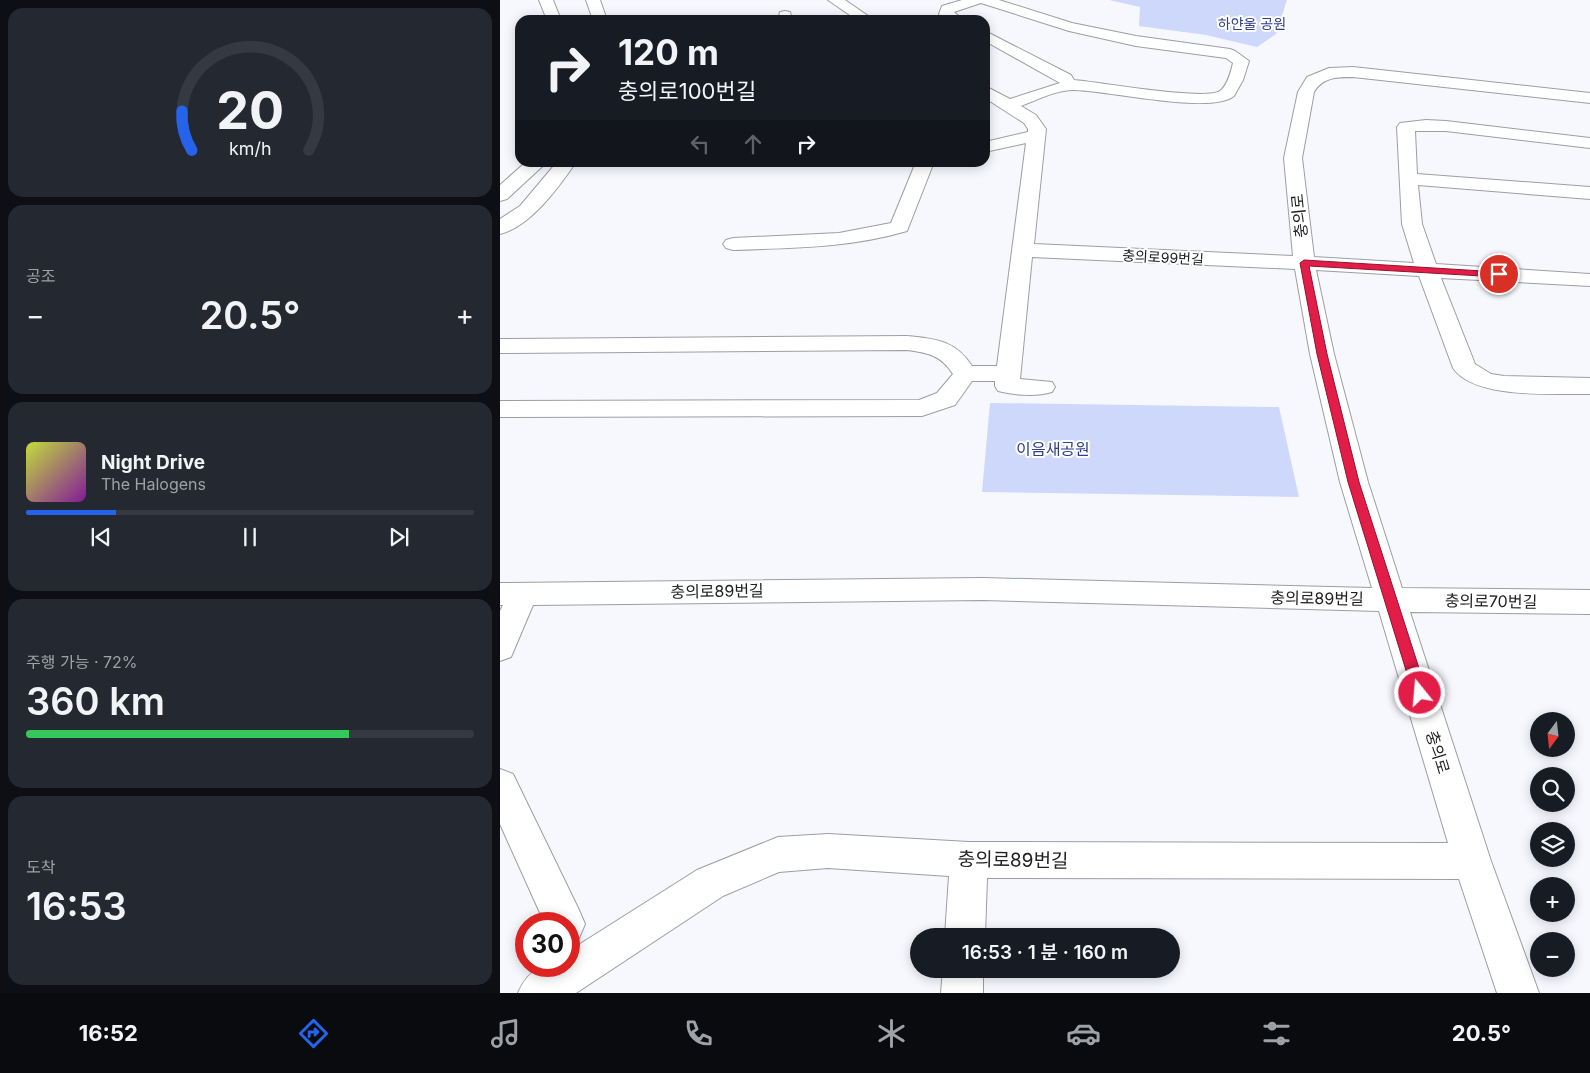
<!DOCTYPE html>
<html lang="ko">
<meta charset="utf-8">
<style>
body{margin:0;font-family:Inter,"Noto Sans KR",sans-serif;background:#242831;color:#f1f3f6;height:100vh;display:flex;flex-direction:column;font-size:19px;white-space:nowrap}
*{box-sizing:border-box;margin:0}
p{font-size:16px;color:#9ea1a6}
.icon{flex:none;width:28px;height:28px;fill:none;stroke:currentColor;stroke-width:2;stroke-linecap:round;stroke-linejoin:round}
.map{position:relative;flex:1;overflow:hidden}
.details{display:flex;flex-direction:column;gap:8px;padding:8px;background:#0d0f14;width:500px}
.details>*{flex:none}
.top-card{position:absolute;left:15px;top:15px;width:475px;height:152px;border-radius:15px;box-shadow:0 2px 12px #0003;background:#171b24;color:#f1f3f6;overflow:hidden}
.needle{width:32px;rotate:195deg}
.controls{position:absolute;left:1030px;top:712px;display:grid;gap:10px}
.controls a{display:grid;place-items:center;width:45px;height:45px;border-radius:50%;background:#171b24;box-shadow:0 2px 12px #0003;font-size:25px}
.speed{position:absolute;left:15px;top:912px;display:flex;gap:10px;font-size:25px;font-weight:700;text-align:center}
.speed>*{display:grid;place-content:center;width:65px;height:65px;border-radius:50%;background:#171b24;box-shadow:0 2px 12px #0003;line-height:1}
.speed .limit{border:8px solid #d22;background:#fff;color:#111}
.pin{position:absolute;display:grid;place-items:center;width:42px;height:42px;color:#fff;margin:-21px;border:2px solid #fff;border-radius:50%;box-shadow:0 1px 5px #0007}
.me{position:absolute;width:55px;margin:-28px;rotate:343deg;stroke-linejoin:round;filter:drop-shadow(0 0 4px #0008)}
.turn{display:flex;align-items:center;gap:18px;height:105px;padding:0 20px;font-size:22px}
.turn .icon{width:65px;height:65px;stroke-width:2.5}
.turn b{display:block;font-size:35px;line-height:42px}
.lanes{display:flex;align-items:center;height:48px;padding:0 20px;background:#0003;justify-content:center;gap:25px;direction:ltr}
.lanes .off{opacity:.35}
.big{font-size:38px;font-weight:600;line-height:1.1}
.details .tile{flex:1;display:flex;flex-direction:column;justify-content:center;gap:8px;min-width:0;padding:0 18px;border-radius:15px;background:#242831}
.details .dial{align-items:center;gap:0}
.dial svg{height:130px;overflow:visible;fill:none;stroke:#363941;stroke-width:7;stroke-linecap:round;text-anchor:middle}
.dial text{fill:#f1f3f6;stroke:none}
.song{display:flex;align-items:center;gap:15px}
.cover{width:60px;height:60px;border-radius:8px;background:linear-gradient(135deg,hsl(70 70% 55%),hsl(290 70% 35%))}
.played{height:5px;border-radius:2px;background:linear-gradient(90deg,#2563eb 20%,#363941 20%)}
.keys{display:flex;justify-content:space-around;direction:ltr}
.heat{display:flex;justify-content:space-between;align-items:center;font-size:28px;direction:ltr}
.charge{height:8px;border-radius:4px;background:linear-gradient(90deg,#34c759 72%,#363941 0)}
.trip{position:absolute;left:410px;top:928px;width:270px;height:50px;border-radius:25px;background:#171b24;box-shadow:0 2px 12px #0003;font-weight:600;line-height:50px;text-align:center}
.menu{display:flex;height:80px;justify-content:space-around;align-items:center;background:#090b0e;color:#9ea1a6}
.menu .icon{width:35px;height:35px}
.menu .on{color:#2563eb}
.menu b{font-size:22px;color:#f1f3f6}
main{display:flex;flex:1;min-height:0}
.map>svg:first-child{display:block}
.green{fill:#ced8fa}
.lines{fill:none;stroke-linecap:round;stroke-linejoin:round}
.street-casing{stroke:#9c9ea3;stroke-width:2}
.highway-casing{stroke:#9c9ea3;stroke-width:2}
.street{fill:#fff;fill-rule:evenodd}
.highway{fill:#fff;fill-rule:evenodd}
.route{fill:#e11d48;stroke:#92132f}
.labels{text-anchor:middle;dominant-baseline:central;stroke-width:4;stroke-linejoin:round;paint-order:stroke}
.far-park-label{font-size:14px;fill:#31408d;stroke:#fff}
.far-street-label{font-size:14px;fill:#202123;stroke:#fff}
.street-label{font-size:16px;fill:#202123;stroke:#fff}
.park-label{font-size:16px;fill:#31408d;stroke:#fff}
.near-street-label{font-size:19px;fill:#202123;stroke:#fff}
</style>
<main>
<section class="details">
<div class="tile dial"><svg viewBox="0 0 100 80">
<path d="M14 69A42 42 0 1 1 86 69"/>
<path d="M14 69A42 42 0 0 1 8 45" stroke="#2563eb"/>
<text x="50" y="56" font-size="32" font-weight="700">20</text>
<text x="50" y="72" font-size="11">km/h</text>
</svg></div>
<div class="tile"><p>공조</p>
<div class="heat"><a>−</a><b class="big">20.5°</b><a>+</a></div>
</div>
<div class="tile">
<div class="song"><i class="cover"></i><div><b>Night Drive</b><p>The Halogens</p></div></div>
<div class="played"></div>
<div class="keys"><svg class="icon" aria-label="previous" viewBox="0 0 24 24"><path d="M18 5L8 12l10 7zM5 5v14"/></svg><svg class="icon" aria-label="pause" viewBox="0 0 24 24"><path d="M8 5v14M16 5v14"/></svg><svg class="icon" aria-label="next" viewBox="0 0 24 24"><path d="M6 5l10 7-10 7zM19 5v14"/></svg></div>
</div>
<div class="tile"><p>주행 가능 · 72%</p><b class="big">360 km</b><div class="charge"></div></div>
<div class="tile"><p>도착</p><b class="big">16:53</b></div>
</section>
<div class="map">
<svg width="1090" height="993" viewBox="0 0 1090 993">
<rect width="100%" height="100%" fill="#f6f8fe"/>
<!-- green -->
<g class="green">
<path d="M 609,0 L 787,0 L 776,34 L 757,47 L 706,35 L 639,26 L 640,7 Z"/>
<path d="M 490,403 L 779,407 L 799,497 L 482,492 Z"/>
</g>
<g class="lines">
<defs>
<g id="street">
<path d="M 328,0 L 345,0 L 374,20 L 357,20 Z"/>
<path d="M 462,0 L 499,0 L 572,23 L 636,36 L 730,49 L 735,51 L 749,61 L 743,80 L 734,96 C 711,115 606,90 573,90 C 556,90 537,100 521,106 L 536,115 L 546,129 L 534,244 L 793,256 L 784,158 L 798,92 L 807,77 L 829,68 L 853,67 L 1090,93 L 1090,103 L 853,77 C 837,77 823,77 814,92 L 802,158 L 814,257 L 914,263 L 902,224 L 897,127 L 900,123 L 926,120 L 946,121 L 1090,138 L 1090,148 L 946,131 L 915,131 L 917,174 L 1090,187 L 1090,199 L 918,185 L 922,224 L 936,264 L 1090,274 L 1090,286 L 941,278 L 975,364 L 991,374 L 1004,376 L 1090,378 L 1090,394 C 1055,393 975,400 953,368 L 919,276 L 816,270 L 834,354 L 868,482 L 902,588 L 1090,590 L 1090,614 L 910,612 L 991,861 L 1039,993 L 997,993 L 959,879 L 487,878 L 485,936 L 445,936 L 449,876 L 328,868 L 279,872 L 223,896 L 76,993 L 18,993 C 30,966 42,966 69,966 L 69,951 L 197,870 L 278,837 L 328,834 L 469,842 L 948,843 L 879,611 L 483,600 L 33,605 L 11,657 L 0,661 L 0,611 L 3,605 L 0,605 L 0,583 L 483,578 L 872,588 L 840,482 L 810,354 L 795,269 L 532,257 L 520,379 L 552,382 L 555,387 L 552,392 C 536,397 514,395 498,391 L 495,386 L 495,381 L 472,381 L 455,405 L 422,416 L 0,417 L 0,401 L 419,400 L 437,393 L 453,374 C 441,355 428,353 407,350 L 0,353 L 0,339 L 407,336 C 436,339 455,340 472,366 L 497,366 L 526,143 L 485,152 L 485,142 L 528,132 L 528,129 L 524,123 L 485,98 L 485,86 L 510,99 L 560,83 L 485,41 L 485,31 L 571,75 L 574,80 C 599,82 705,101 720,91 C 728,85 731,71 733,63 L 726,58 L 636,46 L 569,31 L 481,3 L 454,12 L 463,20 C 454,20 445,22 439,14 L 442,6 Z"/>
<path d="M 285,11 L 290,12 L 292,20 L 278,20 L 280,12 Z"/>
<path d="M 416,162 L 434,162 L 407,231 C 350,248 292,248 233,250 L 226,248 L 223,244 L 226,240 L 233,238 L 339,233 L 391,223 Z"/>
<path d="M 0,769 L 13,774 L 79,910 L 85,924 L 79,938 L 69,942 L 69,924 L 45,924 L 0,824 Z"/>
<path d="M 443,969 L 483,969 L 483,993 L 441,993 Z"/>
</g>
<g id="highway">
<path d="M 39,0 L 53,0 L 61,20 L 47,20 Z"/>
<path d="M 86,0 L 100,0 L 107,20 L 93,20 Z"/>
<path d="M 26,162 L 47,162 L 7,199 L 0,201 L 0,185 Z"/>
<path d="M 57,162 L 76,162 C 59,187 30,227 0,234 L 0,219 L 20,206 Z"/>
</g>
</defs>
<!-- street casing -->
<use href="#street" class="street-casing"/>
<!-- highway casing -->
<use href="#highway" class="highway-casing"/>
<!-- street -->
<use href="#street" class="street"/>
<!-- highway -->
<use href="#highway" class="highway"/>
</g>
<!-- route -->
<path class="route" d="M 804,260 L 999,272 L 1004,274 L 999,277 L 809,266 L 827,354 L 859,482 L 927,693 L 925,697 L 920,699 L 915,697 L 913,693 L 848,482 L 817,354 L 800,263 Z"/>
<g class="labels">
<!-- far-park labels -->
<g class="far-park-label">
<text x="752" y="23">하얀울 공원</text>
</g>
<!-- far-street labels -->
<g class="far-street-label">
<text transform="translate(663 257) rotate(3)">충의로99번길</text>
</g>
<!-- street labels -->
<g class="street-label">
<text transform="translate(799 216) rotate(-96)">충의로</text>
<text transform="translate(217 591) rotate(-1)">충의로89번길</text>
<text transform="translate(817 598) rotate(1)">충의로89번길</text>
<text transform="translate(991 601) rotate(1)">충의로70번길</text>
<text transform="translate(938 752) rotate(73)">충의로</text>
</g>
<!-- park labels -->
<g class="park-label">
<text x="553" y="449">이음새공원</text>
</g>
<!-- near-street labels -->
<g class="near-street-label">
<text transform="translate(513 860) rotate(1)">충의로89번길</text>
</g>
</g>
</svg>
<div class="controls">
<a><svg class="needle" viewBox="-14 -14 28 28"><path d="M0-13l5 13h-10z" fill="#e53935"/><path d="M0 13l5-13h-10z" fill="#9ea1a6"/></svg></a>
<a><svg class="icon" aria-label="search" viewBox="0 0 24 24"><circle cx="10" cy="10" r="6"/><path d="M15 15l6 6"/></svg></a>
<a><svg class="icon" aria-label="layers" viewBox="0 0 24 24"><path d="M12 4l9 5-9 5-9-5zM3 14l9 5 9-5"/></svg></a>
<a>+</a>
<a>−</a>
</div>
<div class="speed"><div class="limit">30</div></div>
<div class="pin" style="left:999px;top:274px;background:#d93025"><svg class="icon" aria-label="arrive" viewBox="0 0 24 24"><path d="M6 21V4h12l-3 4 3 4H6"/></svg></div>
<svg class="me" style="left:920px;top:693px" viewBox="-20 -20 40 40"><circle r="17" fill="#e11d48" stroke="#fff" stroke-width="3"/><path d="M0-11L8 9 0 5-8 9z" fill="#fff"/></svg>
<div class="trip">16:53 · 1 분 · 160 m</div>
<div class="top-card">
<div class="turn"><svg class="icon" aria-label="right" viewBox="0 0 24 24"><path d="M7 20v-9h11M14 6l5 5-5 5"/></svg><div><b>120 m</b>충의로100번길</div></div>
<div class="lanes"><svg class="icon off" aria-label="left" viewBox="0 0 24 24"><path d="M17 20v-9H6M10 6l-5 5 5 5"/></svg><svg class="icon off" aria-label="ahead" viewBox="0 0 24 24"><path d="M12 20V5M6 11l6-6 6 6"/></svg><svg class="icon" aria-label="right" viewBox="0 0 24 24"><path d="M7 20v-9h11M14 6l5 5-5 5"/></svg></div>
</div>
</div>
</main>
<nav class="menu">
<b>16:52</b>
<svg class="icon on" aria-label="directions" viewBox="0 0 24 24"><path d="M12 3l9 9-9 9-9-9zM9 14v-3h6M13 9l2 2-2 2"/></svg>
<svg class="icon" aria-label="music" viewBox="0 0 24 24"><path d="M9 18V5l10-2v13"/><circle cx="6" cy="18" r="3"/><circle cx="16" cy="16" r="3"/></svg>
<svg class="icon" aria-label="phone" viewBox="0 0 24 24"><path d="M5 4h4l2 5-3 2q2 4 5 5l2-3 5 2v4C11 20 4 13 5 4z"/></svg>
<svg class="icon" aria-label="climate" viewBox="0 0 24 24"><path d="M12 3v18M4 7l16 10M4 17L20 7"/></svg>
<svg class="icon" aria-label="car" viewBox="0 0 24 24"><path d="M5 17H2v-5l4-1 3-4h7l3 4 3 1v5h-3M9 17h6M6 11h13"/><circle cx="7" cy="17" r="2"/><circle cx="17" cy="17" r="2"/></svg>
<svg class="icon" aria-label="filters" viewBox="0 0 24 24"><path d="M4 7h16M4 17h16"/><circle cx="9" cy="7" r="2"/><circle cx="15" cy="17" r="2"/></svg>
<b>20.5°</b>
</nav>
